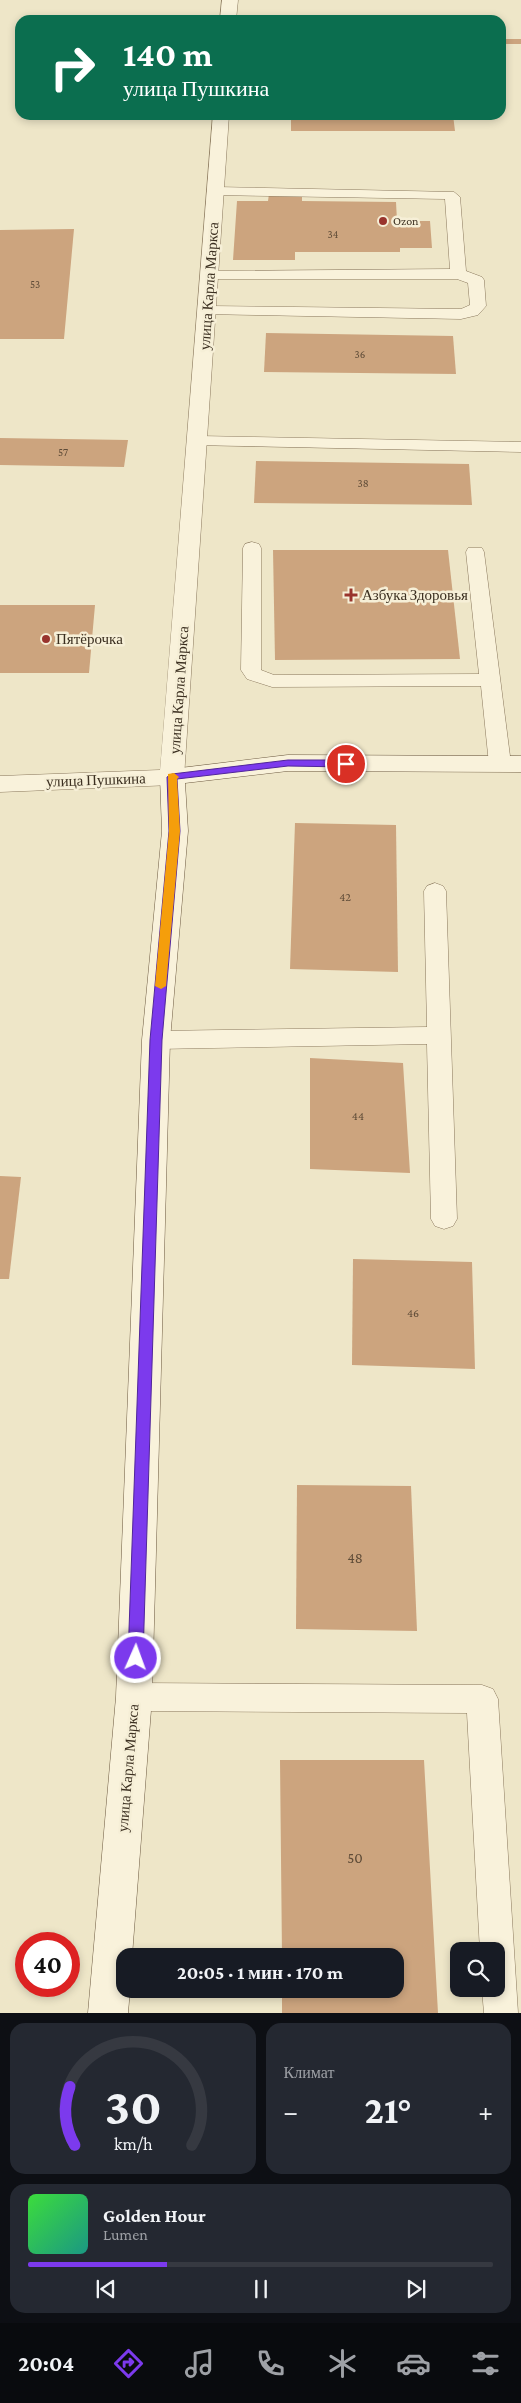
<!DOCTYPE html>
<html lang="ru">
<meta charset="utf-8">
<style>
body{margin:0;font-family:"Crimson Pro",serif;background:#242831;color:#f1f3f6;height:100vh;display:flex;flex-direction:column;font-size:19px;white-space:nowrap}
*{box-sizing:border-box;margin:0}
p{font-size:16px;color:#9ea1a6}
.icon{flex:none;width:28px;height:28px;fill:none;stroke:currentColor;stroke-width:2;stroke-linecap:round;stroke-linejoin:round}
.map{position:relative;height:2013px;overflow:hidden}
.drawer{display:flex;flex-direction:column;gap:10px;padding:10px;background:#0d0f14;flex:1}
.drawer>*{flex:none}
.hud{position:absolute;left:15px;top:15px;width:491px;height:105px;border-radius:15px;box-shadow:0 2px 8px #0003;background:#0b6e4f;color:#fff;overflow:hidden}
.controls{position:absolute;left:450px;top:1942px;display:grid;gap:10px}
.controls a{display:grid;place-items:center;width:55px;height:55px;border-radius:10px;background:#171b24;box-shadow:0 2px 8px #0003;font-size:25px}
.speed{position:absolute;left:15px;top:1932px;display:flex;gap:10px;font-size:25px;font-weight:700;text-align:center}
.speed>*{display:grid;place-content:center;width:65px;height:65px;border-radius:50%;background:#171b24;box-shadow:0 2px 8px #0003;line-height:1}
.speed .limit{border:8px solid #d22;background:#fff;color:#111}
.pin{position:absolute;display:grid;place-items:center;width:42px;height:42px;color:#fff;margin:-21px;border:2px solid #fff;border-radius:50%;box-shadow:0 1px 5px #0007}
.me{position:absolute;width:55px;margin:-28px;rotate:2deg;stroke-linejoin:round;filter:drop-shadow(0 0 4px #0008)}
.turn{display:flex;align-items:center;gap:18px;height:105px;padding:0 25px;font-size:22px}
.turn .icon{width:65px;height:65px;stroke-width:2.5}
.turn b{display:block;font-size:35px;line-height:42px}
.big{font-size:38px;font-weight:700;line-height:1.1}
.drawer .tile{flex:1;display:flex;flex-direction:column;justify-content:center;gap:8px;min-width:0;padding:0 18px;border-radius:15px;background:#242831}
.drawer .dial{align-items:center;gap:0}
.dial svg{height:130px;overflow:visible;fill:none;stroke:#363941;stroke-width:7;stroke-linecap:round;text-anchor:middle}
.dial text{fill:#f1f3f6;stroke:none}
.song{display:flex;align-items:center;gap:15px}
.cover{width:60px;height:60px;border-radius:8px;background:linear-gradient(135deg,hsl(120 70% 55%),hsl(170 70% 35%))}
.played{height:5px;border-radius:2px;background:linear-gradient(90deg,#7c3aed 30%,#363941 30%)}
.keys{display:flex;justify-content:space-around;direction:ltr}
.heat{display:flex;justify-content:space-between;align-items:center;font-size:28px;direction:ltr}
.drawer .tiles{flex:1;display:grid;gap:10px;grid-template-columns:1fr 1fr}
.tile:last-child{grid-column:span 2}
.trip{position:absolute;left:116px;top:1948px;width:288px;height:50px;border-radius:15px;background:#171b24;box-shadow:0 2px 8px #0003;font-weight:700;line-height:50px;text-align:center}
.tab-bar{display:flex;height:80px;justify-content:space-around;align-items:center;background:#090b0e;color:#9ea1a6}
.tab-bar .icon{width:35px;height:35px}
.tab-bar .current{color:#7c3aed}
.tab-bar b{font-size:22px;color:#f1f3f6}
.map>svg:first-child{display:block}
.building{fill:#cca47e}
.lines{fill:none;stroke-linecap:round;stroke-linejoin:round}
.lane-casing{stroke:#8a785d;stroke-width:1}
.street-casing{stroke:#8a785d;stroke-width:1}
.secondary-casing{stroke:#6c5940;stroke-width:1}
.lane{fill:#f9f2db;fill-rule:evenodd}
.street{fill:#f9f2db;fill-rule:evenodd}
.secondary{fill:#f9f2db;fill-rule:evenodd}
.route{fill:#7c3aed;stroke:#51269a}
.slow{fill:#f59e0b}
.poi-dot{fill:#99342d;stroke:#f6efd7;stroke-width:2}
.labels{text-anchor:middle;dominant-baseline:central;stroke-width:5;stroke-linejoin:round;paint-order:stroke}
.far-number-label{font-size:11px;fill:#5f4c38}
.far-poi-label{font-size:12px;fill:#3b2f20;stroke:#f6efd7;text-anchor:start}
.number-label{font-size:12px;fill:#5f4c38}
.street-label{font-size:15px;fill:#3b2f20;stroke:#f6efd7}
.poi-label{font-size:15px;fill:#3b2f20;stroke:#f6efd7;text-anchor:start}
.near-number-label{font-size:15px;fill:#5f4c38}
</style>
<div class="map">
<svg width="521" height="2013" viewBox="0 0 521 2013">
<rect width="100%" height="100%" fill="#eee6c8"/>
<!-- building -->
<g class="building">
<rect x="501" y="39" width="20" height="5"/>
<path d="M 34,115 L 146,115 L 145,120 L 32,119 Z"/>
<path d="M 291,115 L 453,115 L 455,131 L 291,131 Z"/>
<path d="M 269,194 L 302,194 L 302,201 L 396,202 L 397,221 L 430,221 L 432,248 L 400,248 L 400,252 L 295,252 L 295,260 L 233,260 L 237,201 L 268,201 Z"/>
<path d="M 74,229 L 64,339 L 0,339 L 0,230 Z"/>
<path d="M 266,333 L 453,336 L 456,374 L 264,372 Z"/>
<path d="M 0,438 L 128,440 L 124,467 L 0,465 Z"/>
<path d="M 256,461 L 469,464 L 472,505 L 254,503 Z"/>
<path d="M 273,550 L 448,550 L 460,659 L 275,660 Z"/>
<path d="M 0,605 L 95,605 L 89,673 L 0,673 Z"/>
<path d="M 295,823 L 396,825 L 398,972 L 290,969 Z"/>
<path d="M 310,1058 L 403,1063 L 410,1173 L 310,1169 Z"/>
<path d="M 0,1176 L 21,1177 L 9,1279 L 0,1279 Z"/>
<path d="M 353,1259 L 472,1262 L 475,1369 L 352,1365 Z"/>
<path d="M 297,1485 L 411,1486 L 417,1631 L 296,1629 Z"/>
<path d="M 280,1760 L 424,1760 L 438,2013 L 282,2013 L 282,1989 L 395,1989 L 395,1956 L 282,1956 Z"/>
</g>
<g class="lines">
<defs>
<g id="lane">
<path d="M 216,187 L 454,192 L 460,197 L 466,271 L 482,277 L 484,280 L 486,306 L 478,315 L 461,319 L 202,314 L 200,311 L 202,308 L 208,306 L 461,309 L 470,305 L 468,283 L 457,279 L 205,279 L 203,276 L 211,271 L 450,269 L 445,199 L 211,195 L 208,192 Z"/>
<path d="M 198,436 L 521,442 L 521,452 L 192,445 L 189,441 L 192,437 Z"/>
<path d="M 252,542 L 259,544 L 261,548 L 261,670 L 274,675 L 479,674 L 466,552 L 468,548 L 482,548 L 484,552 L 511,764 L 507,769 L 500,771 L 493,769 L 489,764 L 481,686 L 272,687 L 247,679 L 241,670 L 243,548 L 245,544 Z"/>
<path d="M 435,883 L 443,886 L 446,891 L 457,1219 L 453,1226 L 444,1229 L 435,1226 L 431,1219 L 427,1044 L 156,1049 L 147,1046 L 144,1040 L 147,1034 L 156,1031 L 427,1027 L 424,891 L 427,886 Z"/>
<path d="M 134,1683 L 482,1685 L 493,1689 L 498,1699 L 518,2013 L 484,2013 L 482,1989 L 496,1989 L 496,1951 L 480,1951 L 467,1713 L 134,1711 L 123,1707 L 118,1697 L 123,1687 Z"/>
</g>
<g id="street">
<path d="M 222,0 L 238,0 L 236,20 L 220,20 Z"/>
<path d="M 213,115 L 229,115 L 184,777 L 181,783 L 172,785 L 0,792 L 0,776 L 160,770 Z"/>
</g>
<path id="secondary" d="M 288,755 L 521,756 L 521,772 L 288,771 L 185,783 L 188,831 L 170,1040 L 152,1697 L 132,1956 L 125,1956 L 125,1989 L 130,1989 L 128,2013 L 88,2013 L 116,1697 L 142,1040 L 162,831 L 160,777 L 163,771 L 172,769 Z"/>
</defs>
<!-- lane casing -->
<use href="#lane" class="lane-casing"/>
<!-- street casing -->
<use href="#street" class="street-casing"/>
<!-- secondary casing -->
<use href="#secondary" class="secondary-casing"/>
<!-- lane -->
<use href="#lane" class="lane"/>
<!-- street -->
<use href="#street" class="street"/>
<!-- secondary -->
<use href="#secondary" class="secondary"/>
</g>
<!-- route -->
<path class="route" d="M 288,760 L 346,760 L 351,764 L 346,767 L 288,766 L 177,779 L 180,831 L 162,1040 L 143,1658 L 141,1662 L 136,1664 L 130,1662 L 128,1658 L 150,1040 L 169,831 L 167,777 L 172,774 Z"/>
<!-- slow -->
<path class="slow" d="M 168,774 L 174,773 L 179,777 L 177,779 L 180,831 L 166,986 L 161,989 L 155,986 L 169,831 Z"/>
<!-- markers -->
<g class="poi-dot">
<circle cx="383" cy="221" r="5"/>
<path d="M348.5 587.5h5v5h5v5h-5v5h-5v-5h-5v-5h5z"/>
<circle cx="46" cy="639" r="5"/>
</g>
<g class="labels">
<!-- far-number labels -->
<g class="far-number-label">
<text x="333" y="234">34</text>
<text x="35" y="284">53</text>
<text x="360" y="354">36</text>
<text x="63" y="452">57</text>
<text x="363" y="483">38</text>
</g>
<!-- far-poi labels -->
<g class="far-poi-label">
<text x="393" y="221">Ozon</text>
</g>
<!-- number labels -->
<g class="number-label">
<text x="345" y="897">42</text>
<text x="358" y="1116">44</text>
<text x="413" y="1313">46</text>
</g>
<!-- street labels -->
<g class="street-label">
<text transform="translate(209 286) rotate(-86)">улица Карла Маркса</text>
<text transform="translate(179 690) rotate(-86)">улица Карла Маркса</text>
<text transform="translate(96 780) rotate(-2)">улица Пушкина</text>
<text transform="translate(128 1768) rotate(-85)">улица Карла Маркса</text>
</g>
<!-- poi labels -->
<g class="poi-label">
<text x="362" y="595">Азбука Здоровья</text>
<text x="56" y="639">Пятёрочка</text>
</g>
<!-- near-number labels -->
<g class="near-number-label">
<text x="355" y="1558">48</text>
<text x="355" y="1858">50</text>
</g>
</g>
</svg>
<div class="controls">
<a><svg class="icon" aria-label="search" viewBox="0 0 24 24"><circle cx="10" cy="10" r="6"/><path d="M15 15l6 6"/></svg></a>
</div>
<div class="speed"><div class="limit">40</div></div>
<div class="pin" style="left:346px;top:764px;background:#d93025"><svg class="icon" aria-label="arrive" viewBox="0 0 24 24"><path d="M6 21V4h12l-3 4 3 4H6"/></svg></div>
<svg class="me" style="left:136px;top:1658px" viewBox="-20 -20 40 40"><circle r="17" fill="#7c3aed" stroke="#fff" stroke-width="3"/><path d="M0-11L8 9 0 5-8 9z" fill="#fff"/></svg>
<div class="trip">20:05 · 1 мин · 170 m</div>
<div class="hud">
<div class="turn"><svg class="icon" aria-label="right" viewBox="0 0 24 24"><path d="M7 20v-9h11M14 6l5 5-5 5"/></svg><div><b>140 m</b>улица Пушкина</div></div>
</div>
</div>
<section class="drawer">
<div class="tiles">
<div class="tile dial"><svg viewBox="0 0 100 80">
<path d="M14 69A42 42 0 1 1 86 69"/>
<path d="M14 69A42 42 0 0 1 11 33" stroke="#7c3aed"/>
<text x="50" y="56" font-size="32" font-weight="700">30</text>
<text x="50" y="72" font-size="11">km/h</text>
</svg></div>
<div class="tile"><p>Климат</p>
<div class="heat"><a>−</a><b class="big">21°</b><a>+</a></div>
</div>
<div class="tile">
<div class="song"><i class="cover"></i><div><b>Golden Hour</b><p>Lumen</p></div></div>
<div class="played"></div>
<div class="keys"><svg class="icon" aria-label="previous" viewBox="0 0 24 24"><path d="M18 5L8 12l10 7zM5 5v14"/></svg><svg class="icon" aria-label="pause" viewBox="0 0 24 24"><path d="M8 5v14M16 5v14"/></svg><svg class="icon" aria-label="next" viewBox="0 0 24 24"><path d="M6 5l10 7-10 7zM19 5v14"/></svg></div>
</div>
</div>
</section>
<nav class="tab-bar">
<b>20:04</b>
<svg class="icon current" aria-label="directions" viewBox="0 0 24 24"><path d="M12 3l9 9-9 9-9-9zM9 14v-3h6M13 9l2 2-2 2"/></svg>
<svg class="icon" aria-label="music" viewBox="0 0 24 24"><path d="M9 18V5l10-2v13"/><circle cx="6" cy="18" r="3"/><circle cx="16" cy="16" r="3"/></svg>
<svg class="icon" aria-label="phone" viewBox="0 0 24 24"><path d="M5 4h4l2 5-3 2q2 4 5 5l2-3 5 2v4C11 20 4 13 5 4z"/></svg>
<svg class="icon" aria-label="climate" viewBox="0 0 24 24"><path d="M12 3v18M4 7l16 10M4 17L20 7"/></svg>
<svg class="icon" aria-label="car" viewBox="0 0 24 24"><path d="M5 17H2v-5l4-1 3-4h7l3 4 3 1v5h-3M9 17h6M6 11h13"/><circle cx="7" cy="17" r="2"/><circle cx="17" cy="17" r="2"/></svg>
<svg class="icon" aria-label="filters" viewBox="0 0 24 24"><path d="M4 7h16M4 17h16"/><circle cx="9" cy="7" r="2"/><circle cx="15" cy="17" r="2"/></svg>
</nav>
